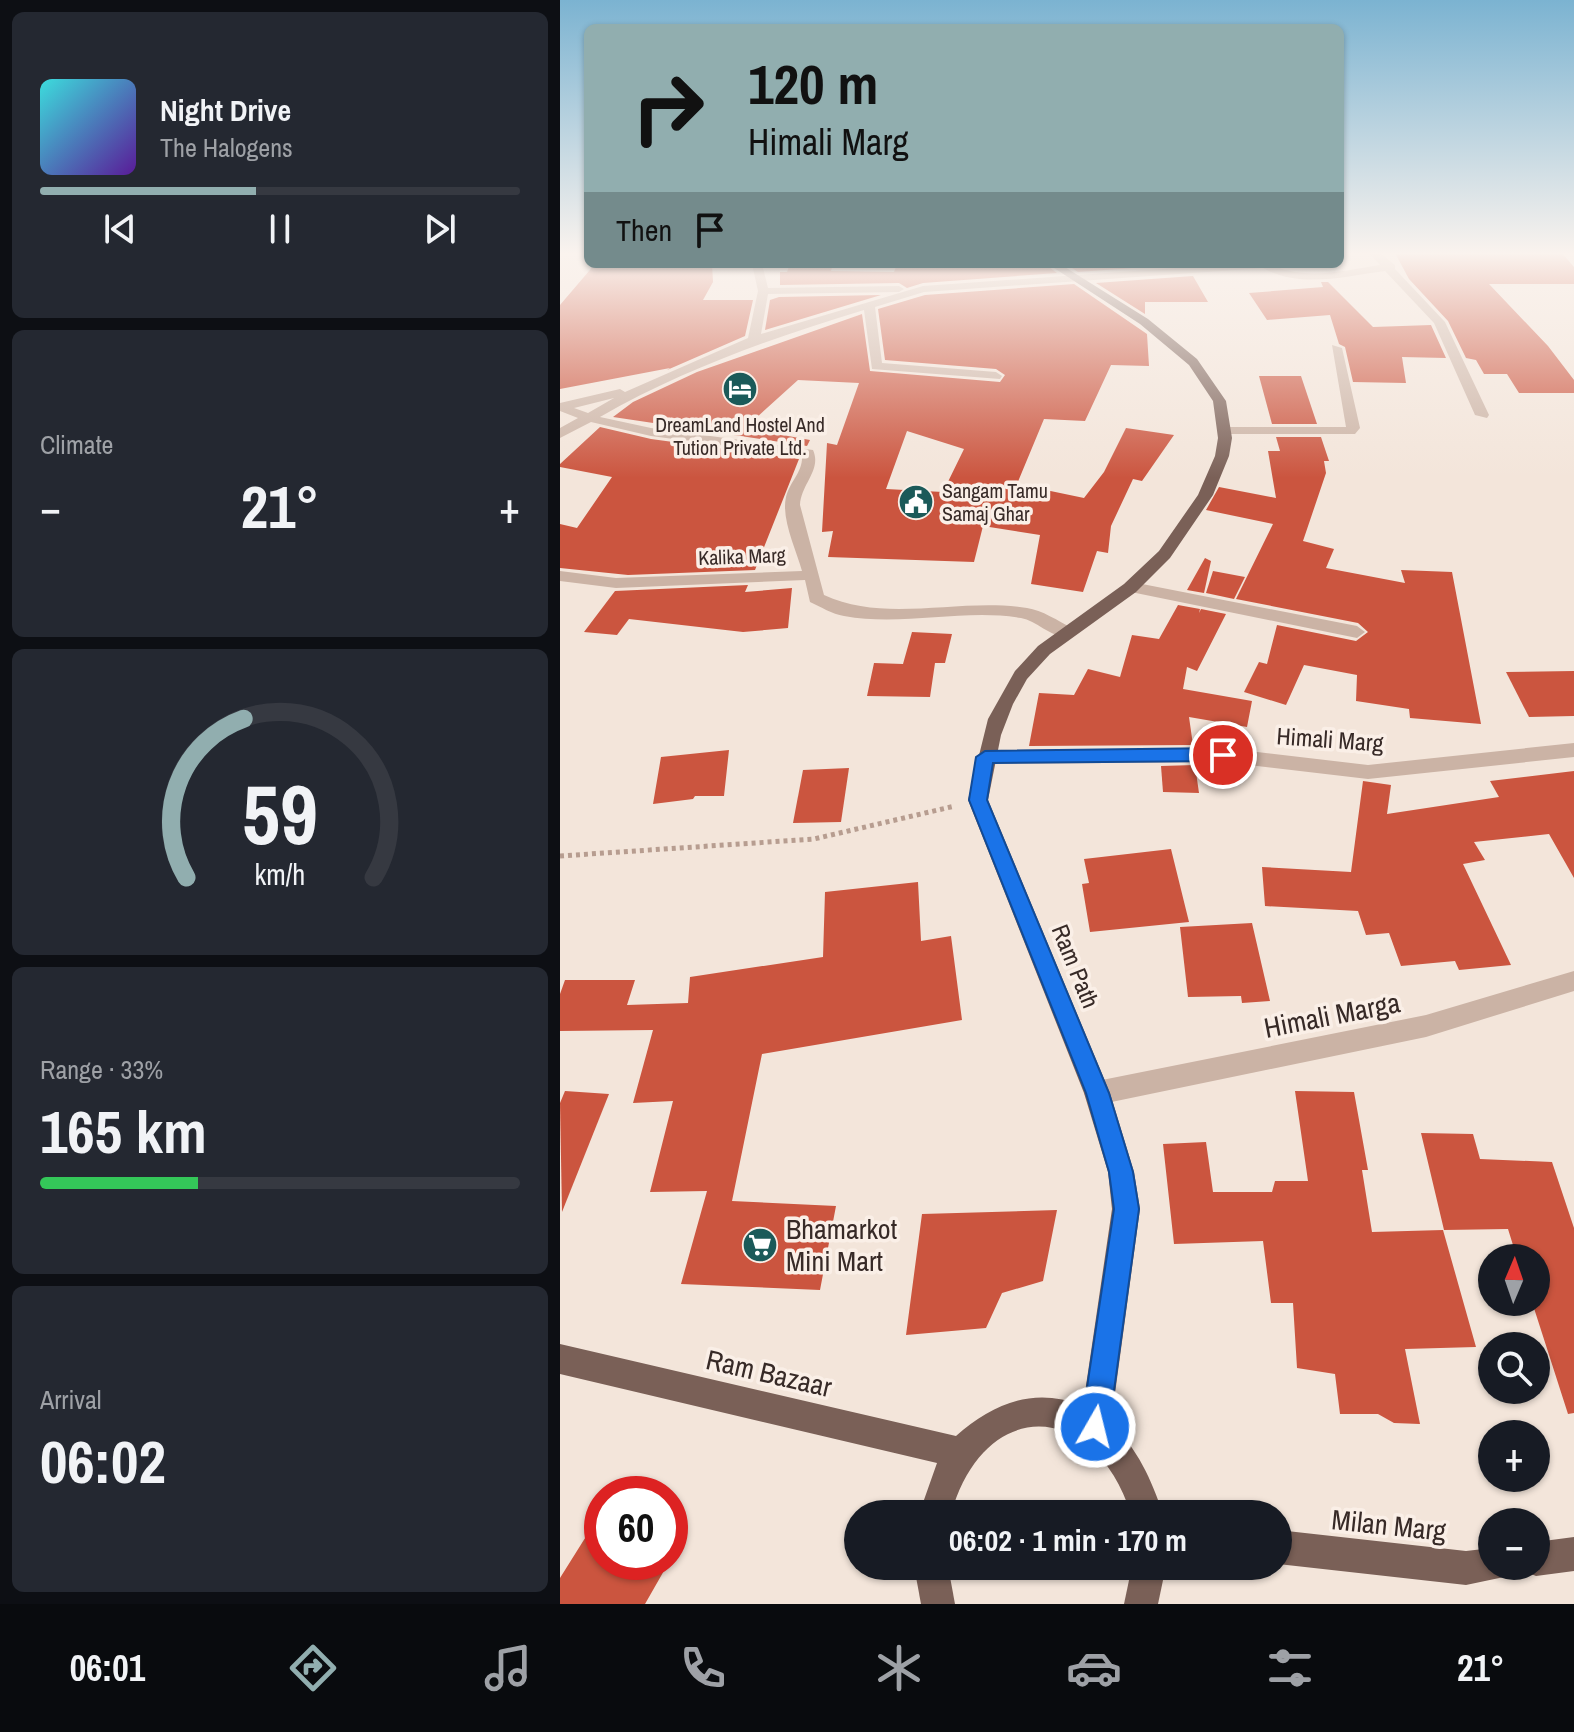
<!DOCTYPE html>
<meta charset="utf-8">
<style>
body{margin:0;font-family:"Archivo Narrow",sans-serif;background:#242831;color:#f1f3f6;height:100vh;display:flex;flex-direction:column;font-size:30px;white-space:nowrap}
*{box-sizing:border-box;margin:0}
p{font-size:26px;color:#9ea1a6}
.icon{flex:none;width:44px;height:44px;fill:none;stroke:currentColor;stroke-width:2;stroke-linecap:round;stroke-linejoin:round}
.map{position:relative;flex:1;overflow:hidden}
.sheet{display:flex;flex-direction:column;gap:12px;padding:12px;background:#0d0f14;width:560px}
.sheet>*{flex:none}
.guide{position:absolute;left:24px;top:24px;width:760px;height:244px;border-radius:12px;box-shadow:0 2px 6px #0004;background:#91aeaf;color:#111;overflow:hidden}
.needle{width:52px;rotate:2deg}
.fabs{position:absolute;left:918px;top:1244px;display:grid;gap:16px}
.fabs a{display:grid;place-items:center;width:72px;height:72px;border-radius:50%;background:#171b24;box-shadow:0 2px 6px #0004;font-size:40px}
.speed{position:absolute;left:24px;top:1476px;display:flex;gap:16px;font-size:40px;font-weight:700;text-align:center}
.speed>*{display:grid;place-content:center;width:104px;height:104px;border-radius:50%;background:#171b24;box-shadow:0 2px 6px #0004;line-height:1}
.speed .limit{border:12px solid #d22;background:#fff;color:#111}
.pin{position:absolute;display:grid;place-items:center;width:68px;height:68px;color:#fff;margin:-34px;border:4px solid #fff;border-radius:50%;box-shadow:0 2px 8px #0007}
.me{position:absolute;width:88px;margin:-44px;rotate:8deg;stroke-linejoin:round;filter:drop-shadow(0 0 6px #0008)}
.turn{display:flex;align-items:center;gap:28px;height:168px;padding:0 32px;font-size:36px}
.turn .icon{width:104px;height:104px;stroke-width:2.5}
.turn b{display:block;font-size:56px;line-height:68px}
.then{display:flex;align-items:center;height:76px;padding:0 32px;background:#0003;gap:16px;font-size:30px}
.big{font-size:60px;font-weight:700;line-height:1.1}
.sheet .tile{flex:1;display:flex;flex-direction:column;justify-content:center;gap:12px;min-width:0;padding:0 28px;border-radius:12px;background:#242831}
.sheet .dial{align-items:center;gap:0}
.dial svg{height:208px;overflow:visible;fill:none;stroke:#363941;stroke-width:7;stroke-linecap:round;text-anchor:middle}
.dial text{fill:#f1f3f6;stroke:none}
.song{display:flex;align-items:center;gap:24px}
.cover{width:96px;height:96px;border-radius:12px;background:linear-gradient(135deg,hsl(180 70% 55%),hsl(270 70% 35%))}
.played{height:8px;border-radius:4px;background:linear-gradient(90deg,#91aeaf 45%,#363941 45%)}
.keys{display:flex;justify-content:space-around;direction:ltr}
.heat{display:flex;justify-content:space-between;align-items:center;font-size:44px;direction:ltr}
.charge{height:12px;border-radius:6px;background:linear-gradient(90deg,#34c759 33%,#363941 0)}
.trip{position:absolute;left:284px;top:1500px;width:448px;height:80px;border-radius:40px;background:#171b24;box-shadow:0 2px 6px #0004;font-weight:700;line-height:80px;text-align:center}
.menu{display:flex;height:128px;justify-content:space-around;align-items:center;background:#090b0e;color:#9ea1a6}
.menu .icon{width:56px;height:56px}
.menu .active{color:#91aeaf}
.menu b{font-size:36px;color:#f1f3f6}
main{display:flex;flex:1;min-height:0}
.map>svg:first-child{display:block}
.building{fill:#cb553f;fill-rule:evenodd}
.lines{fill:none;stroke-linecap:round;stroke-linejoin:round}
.path{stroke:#b79d90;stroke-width:5;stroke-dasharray:4 4;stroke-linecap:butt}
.minor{fill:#cbb3a5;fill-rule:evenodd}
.major{fill:#7a6057;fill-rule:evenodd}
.route{fill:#1a73e8;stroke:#114b97;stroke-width:2}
.labels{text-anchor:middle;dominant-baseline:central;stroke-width:7;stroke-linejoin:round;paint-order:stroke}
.far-poi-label{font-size:20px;fill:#372a27;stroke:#faefe7}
.far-street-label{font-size:20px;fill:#372a27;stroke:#faefe7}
.street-label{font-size:24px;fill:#372a27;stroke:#faefe7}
.near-street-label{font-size:28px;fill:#372a27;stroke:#faefe7}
.near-poi-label{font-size:28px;fill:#372a27;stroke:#faefe7;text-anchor:start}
</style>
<main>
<section class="sheet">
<div class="tile">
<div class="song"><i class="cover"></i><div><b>Night Drive</b><p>The Halogens</p></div></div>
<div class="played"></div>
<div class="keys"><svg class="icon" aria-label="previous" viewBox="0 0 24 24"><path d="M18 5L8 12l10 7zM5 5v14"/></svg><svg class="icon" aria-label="pause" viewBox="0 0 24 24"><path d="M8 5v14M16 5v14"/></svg><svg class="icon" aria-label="next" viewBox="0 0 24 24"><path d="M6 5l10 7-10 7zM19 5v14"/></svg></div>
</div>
<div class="tile"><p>Climate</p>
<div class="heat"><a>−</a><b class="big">21°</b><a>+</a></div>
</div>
<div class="tile dial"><svg viewBox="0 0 100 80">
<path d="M14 69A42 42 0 1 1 86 69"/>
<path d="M14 69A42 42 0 0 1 36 8" stroke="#91aeaf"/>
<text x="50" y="56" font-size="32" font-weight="700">59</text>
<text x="50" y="72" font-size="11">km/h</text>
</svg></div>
<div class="tile"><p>Range · 33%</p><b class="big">165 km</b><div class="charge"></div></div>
<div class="tile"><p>Arrival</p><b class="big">06:02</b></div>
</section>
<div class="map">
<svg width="1014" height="1604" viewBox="0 0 1014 1604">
<rect width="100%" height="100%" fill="#f3e5da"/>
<!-- building -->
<g class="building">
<path d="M 835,253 L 1002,253 L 1014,267 L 1014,284 L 929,284 L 988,346 L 1014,380 L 1014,393 L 959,393 L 947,374 L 924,374 L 916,360 L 906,358 L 888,321 L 849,279 Z"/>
<path d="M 35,264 L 152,264 L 153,282 L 143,300 L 193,300 L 185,336 L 107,370 L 110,368 L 0,389 L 0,305 Z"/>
<path d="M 230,264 L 273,264 L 271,271 L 334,272 L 337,264 L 485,264 L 497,273 L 363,283 L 347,288 L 339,283 L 220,285 L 220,272 L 227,272 Z"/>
<path d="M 506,264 L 627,264 L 518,272 Z"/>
<path d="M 633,276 L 648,302 L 585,302 L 585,314 L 536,283 Z"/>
<path d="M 761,282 L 768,282 L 813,327 L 871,325 L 886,358 L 842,357 L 846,383 L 793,382 L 785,347 L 779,344 L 770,315 L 707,320 L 689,293 L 763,287 Z"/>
<path d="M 514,284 L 587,334 L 589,366 L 551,365 L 525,421 L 484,419 L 457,484 L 524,498 L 544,472 L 566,428 L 614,435 L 582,481 L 573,479 L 551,526 L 548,553 L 537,551 L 523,592 L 471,584 L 480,535 L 423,526 L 414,562 L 268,557 L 273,531 L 262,532 L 267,443 L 277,445 L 299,383 L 238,380 L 185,428 L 250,440 L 247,446 L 53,417 L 73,402 L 137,372 L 302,314 L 310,371 L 440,382 L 445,375 L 436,369 L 325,360 L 318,309 L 365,295 ZM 347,431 L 404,449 L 383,492 L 326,489 Z"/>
<path d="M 321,295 L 205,330 L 210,300 L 219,297 Z"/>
<path d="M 699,376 L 741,376 L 757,424 L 712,424 Z"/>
<path d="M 40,427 L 91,439 L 239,459 L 195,570 L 68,575 L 0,568 L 0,524 L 17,528 L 52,477 L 0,467 L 0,464 Z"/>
<path d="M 716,437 L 761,437 L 769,461 L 764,461 L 766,473 L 743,541 L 774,549 L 766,568 L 845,583 L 841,570 L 892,572 L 921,724 L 850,718 L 849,709 L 796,701 L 797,675 L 744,665 L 726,705 L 684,692 L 699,662 L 707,664 L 717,625 L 796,641 L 808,632 L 798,623 L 676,599 L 713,524 L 646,510 L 659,487 L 716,498 L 708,451 L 720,451 Z"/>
<path d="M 645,558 L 651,561 L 644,593 L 627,590 Z"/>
<path d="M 653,571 L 685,577 L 674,599 L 646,593 Z"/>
<path d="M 188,585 L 185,592 L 232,588 L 228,628 L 183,632 L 69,619 L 57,635 L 24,632 L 55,591 Z"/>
<path d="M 618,605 L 640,609 L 639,613 L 641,609 L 666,614 L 637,671 L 627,667 L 623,689 L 692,701 L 687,727 L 629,717 L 633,745 L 469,746 L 479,693 L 514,695 L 528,669 L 560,677 L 572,635 L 599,639 Z"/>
<path d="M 352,632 L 392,634 L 385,663 L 375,663 L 370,697 L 307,696 L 314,663 L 343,664 Z"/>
<path d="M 1014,671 L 1014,716 L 969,717 L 946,672 Z"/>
<path d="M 169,750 L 164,796 L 135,796 L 133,799 L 93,804 L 101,757 Z"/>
<path d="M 635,765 L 639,793 L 603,792 L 601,766 Z"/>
<path d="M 289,768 L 281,822 L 233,823 L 243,770 Z"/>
<path d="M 1014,771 L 1014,878 L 989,834 L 914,842 L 925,860 L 903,864 L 951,965 L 899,970 L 895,961 L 841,966 L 829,933 L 806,935 L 798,911 L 705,906 L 702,867 L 791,872 L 803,781 L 831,785 L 827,814 L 939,797 L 930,781 Z"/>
<path d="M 611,849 L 629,922 L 530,932 L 522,884 L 529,883 L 524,859 Z"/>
<path d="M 358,882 L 361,941 L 391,936 L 402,1020 L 202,1054 L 172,1201 L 276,1206 L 260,1290 L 121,1284 L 147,1191 L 90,1192 L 113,1101 L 73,1103 L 93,1030 L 0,1031 L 0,994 L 5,980 L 75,980 L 67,1005 L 128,1003 L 130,977 L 263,957 L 265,892 Z"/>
<path d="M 692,923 L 710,1001 L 682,1003 L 681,996 L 628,997 L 620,927 Z"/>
<path d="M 5,1091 L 49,1094 L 2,1212 L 0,1103 Z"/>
<path d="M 735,1091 L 794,1092 L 808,1170 L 802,1170 L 812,1232 L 883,1230 L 916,1347 L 845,1349 L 860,1424 L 834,1423 L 818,1414 L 780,1414 L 775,1374 L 737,1368 L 733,1303 L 711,1303 L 703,1241 L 614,1244 L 603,1144 L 646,1142 L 653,1192 L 712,1192 L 715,1181 L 748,1181 Z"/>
<path d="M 861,1133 L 913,1134 L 920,1159 L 992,1162 L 1014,1228 L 1014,1413 L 1008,1414 L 972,1302 L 976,1302 L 976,1258 L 957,1258 L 948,1229 L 884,1230 Z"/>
<path d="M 497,1210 L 483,1281 L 442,1293 L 426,1328 L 346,1335 L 362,1214 Z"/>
<path d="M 42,1511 L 42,1562 L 109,1562 L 85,1604 L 0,1604 L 0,1578 Z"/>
</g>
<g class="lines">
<!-- path -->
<path class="path" d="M 0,856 L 254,839 L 395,806"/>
<!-- minor -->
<g class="minor">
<path d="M 809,253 L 820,253 L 835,265 L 835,269 L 885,322 L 929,415 L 927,418 L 915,415 L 874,323 L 825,271 C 785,276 740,289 703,268 L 364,292 L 315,307 L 322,363 L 436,372 L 442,376 L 440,379 L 312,369 L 304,310 C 212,338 124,369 40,417 L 91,428 L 253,450 C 262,470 241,484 240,505 L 264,595 C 326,624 400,597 467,608 C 482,610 498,621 512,628 L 512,636 C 494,641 478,621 461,618 C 403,608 343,627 284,616 C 272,614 261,607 250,602 L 245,580 L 56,588 L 0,581 L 0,571 L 56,578 L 242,571 C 236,549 221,519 226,497 C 230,481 243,472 242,456 L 91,436 L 31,422 L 0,438 L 0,428 L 18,418 L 0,411 L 0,403 L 60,389 L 65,392 L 188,338 L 198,291 L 192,264 L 202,264 L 208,288 L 339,286 L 344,289 L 339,292 L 208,294 L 201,334 L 363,286 L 672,264 L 722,264 L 717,267 C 749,280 787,270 820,265 ZM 54,398 L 28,413 L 14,408 Z"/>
<path d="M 772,345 L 782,348 L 800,428 L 795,434 L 661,434 L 659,431 L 666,427 L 786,427 Z"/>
<path d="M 572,582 L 797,626 L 805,632 L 797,638 L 566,591 L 564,587 Z"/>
<path d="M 1014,743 L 1014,757 L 808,779 L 663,762 L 425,764 L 415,757 L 425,750 L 663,748 L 808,765 Z"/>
<path d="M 1014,971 L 1014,991 L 866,1037 L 537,1105 L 528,1102 L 524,1093 L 528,1084 L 537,1081 L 866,1015 Z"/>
</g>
<!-- major -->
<g class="major">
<path d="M 488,264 L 500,264 L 588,319 L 637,359 L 666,401 L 672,438 L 669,456 L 653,495 L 610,558 L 576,592 L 490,654 L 467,679 L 453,704 L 441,735 L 428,800 L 550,1093 L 574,1172 L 580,1209 L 551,1423 C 578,1450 591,1478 603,1514 L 571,1514 C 534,1399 424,1396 391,1514 L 359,1514 L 377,1463 L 0,1374 L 0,1344 L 396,1436 C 433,1403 475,1386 523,1406 L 552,1209 L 548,1172 L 524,1093 L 408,800 L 428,719 L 455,671 L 478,646 L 564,584 L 599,551 L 638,495 L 655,456 L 658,438 L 653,401 L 629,365 L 580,324 Z"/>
<path d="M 718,1530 L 906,1551 L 932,1548 L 932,1566 L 948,1566 L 944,1577 L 906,1585 L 718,1564 Z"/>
<path d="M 1014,1537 L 1014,1571 L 976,1576 L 964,1571 L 962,1566 L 976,1566 L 976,1542 Z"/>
<path d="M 354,1566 L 388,1566 L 395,1604 L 361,1604 Z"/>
<path d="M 572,1566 L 606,1566 L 598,1604 L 564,1604 Z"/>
</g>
</g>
<!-- sky -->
<linearGradient id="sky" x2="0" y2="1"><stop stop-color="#7bb3d1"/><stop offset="0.53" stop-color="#faf3ee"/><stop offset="1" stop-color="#faf3ee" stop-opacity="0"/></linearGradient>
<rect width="1014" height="478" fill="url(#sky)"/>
<!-- route -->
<path class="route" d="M 663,748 L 672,755 L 663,761 L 433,763 L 427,800 L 549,1093 L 573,1172 L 579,1209 L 549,1427 L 545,1437 L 535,1441 L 525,1437 L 521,1427 L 554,1209 L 549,1172 L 526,1093 L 409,800 L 416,757 L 425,751 Z"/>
<!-- icons -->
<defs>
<symbol id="hotel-disc" viewBox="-11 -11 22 22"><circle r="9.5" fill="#1b5a59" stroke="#faefe7"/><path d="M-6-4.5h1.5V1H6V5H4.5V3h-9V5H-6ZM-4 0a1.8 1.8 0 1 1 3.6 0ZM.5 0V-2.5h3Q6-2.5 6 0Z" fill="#fff"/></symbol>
<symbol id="civic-disc" viewBox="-11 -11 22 22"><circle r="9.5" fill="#1b5a59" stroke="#faefe7"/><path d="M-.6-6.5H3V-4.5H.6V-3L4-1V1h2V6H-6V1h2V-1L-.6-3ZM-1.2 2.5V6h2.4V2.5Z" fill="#fff"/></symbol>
<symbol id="supermarket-disc" viewBox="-11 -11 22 22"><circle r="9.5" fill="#1b5a59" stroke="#faefe7"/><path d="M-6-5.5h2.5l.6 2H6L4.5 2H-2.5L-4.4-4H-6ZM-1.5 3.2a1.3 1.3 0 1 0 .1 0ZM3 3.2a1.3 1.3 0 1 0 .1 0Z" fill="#fff"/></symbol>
</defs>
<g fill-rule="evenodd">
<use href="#hotel-disc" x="160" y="369" width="40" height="40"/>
<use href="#civic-disc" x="336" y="482" width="40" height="40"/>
<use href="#supermarket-disc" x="180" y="1225" width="40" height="40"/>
</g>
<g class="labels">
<!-- far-poi labels -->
<g class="far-poi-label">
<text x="180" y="424">DreamLand Hostel And<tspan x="180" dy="23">Tution Private Ltd.</tspan></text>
<text x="382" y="490" text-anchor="start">Sangam Tamu<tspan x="382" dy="23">Samaj Ghar</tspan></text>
</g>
<!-- far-street labels -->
<g class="far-street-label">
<text transform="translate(182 556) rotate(-2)">Kalika Marg</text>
</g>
<!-- street labels -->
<g class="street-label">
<text transform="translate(770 739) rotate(4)">Himali Marg</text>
<text transform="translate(516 966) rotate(68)">Ram Path</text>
</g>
<!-- near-street labels -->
<g class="near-street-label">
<text transform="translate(772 1015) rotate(-11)">Himali Marga</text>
<text transform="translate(209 1373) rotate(13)">Ram Bazaar</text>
<text transform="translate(829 1525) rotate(6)">Milan Marg</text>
</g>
<!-- near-poi labels -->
<g class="near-poi-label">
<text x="226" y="1229">Bhamarkot<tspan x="226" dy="32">Mini Mart</tspan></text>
</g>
</g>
</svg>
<div class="fabs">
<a><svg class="needle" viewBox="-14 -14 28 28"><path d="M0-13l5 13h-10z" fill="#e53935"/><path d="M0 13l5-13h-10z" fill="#9ea1a6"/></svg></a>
<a><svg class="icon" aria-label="search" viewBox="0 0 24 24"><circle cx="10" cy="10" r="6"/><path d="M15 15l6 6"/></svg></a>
<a>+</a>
<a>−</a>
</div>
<div class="speed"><div class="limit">60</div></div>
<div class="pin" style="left:663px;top:755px;background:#d93025"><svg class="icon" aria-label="arrive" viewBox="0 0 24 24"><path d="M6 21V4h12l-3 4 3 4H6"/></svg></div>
<svg class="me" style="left:535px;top:1427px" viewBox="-20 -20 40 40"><circle r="17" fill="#1a73e8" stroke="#fff" stroke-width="3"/><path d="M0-11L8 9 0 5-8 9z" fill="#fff"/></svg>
<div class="trip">06:02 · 1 min · 170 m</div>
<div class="guide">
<div class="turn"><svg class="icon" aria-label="right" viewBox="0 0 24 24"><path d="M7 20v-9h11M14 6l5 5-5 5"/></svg><div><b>120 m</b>Himali Marg</div></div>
<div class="then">Then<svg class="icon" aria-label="arrive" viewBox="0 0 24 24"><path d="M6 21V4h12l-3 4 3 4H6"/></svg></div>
</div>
</div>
</main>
<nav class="menu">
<b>06:01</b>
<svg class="icon active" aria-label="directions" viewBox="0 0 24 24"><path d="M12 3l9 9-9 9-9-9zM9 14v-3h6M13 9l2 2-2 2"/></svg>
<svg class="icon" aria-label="music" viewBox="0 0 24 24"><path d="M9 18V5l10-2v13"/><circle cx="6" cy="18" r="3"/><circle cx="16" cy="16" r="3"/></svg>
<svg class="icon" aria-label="phone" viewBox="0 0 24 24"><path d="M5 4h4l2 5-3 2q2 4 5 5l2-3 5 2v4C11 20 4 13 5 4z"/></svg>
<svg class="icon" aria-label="climate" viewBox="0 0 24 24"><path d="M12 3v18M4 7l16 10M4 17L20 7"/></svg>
<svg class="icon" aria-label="car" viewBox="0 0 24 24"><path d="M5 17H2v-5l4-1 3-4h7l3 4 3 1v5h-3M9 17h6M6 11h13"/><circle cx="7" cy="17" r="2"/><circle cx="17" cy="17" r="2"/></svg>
<svg class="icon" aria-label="filters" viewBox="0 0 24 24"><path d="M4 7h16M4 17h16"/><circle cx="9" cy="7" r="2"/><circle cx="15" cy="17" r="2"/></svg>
<b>21°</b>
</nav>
